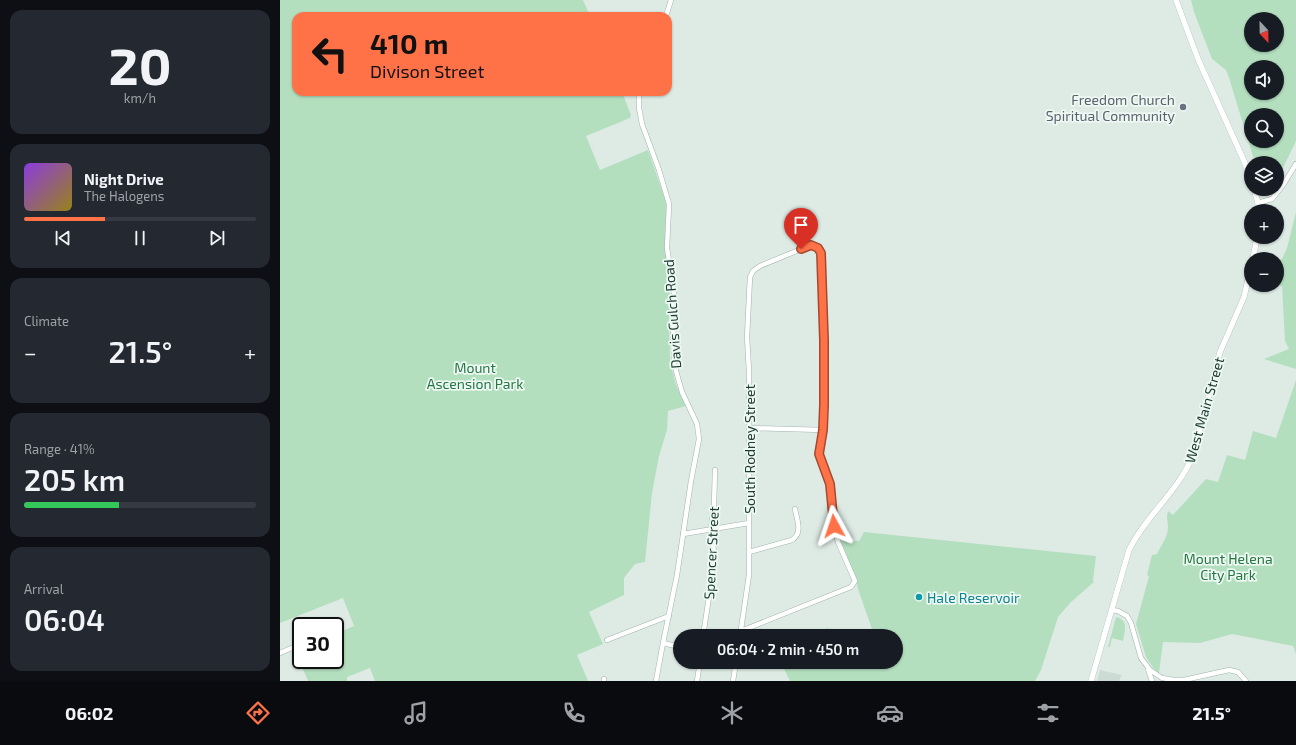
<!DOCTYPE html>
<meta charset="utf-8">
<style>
body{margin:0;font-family:"Exo 2",sans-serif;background:#242831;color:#f1f3f6;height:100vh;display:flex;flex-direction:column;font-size:15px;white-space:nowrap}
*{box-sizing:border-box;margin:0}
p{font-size:13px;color:#9ea1a6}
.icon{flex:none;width:22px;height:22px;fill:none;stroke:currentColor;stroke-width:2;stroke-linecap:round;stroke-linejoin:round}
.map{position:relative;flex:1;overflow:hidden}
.sheet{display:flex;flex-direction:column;gap:10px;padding:10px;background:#0d0f14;width:280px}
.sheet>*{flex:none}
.hud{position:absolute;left:12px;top:12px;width:380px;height:84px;border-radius:12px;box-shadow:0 1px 3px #0004;background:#ff7248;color:#111;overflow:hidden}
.needle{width:26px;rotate:158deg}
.buttons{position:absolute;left:964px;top:12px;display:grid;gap:8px}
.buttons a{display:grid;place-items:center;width:40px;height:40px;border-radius:50%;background:#171b24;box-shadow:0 1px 3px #0004;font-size:20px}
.speed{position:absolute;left:12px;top:617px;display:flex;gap:8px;font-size:20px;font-weight:700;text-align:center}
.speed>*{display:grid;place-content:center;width:52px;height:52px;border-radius:50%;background:#171b24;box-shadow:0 1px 3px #0004;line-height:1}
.speed .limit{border:2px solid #111;border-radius:6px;background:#fff;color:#111}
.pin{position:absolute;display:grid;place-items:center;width:34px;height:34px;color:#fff;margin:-41px -17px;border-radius:50% 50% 50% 0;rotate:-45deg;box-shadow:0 0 4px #0007}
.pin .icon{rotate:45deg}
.me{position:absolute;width:44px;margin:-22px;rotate:355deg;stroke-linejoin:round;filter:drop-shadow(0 0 3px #0008)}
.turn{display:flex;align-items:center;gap:14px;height:84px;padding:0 12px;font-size:18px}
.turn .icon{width:52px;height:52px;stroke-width:2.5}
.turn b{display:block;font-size:28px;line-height:34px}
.big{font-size:30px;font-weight:600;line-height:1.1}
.sheet .widget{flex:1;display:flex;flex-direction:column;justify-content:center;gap:6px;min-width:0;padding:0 14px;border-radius:12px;background:#242831}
.sheet .dial{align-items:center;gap:0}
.dial b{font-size:52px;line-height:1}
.song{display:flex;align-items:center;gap:12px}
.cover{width:48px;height:48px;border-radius:6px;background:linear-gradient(135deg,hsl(270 70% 55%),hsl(50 70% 35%))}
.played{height:4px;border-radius:2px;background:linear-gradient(90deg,#ff7248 35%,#363941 35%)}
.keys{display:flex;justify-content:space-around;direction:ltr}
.heat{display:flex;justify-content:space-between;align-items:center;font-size:22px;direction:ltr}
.charge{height:6px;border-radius:3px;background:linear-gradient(90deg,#34c759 41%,#363941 0)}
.trip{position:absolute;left:393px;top:629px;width:230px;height:40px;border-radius:20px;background:#171b24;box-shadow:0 1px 3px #0004;font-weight:600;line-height:40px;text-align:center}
.tab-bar{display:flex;height:64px;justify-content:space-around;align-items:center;background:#090b0e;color:#9ea1a6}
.tab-bar .icon{width:28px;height:28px}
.tab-bar .current{color:#ff7248}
.tab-bar b{font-size:18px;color:#f1f3f6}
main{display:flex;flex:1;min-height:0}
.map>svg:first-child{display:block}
.built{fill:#ccdbd4}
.green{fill:#b4dfbf;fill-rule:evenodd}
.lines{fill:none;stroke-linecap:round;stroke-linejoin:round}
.minor-casing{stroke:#a1b3ac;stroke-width:5.5}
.tertiary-casing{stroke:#a1b3ac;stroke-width:6}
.minor{stroke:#fff;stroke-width:4.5}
.tertiary{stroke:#fff;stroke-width:5.5}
.route-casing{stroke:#a64a2f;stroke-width:10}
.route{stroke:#ff7248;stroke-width:7}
.worship-dot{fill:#6b7280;stroke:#eef8f3;stroke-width:1.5}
.culture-dot{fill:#0f9aa8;stroke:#eef8f3;stroke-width:1.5}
.labels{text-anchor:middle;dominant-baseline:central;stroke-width:3.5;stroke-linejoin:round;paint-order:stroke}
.worship-label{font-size:14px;fill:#5b616d;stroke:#eef8f3;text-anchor:end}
.street-label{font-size:14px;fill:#1e3c34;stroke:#eef8f3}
.park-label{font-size:14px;fill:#247743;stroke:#eef8f3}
.culture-label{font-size:14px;fill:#0d838f;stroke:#eef8f3;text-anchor:start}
</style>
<main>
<section class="sheet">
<div class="widget dial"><b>20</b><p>km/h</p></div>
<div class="widget">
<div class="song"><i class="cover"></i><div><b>Night Drive</b><p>The Halogens</p></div></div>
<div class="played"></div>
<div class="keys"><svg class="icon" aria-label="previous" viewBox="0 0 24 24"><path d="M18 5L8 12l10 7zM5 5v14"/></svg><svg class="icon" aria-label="pause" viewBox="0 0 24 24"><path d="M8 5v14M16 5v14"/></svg><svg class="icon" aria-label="next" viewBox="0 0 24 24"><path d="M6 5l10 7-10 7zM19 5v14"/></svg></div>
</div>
<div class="widget"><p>Climate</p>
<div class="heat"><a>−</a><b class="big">21.5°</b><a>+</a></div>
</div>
<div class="widget"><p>Range · 41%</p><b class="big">205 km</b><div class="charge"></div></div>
<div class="widget"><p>Arrival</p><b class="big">06:04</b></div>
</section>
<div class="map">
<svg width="1016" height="681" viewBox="0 0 1016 681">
<rect width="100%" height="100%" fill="#deebe5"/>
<!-- built -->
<path class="built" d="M 820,670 L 842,675 L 839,681 L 817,681 Z"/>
<!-- green -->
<g class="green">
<path d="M 0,0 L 303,0 L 310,16 L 16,16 L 16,92 L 342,92 L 351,115 L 350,118 L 306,136 L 320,170 L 368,150 L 387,205 L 385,231 L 387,268 L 390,295 L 389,317 L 390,362 L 396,385 L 406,406 L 388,411 L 387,430 L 379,456 L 372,493 L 365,562 L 355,564 L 344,578 L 344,595 L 309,612 L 323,644 L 297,655 L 308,681 L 95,681 L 90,668 L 67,677 L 67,681 L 28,681 L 15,650 L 21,647 L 21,660 L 55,660 L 55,634 L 74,626 L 63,598 L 0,623 Z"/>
<path d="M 911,0 L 1016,0 L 1016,141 L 1000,174 L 997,176 L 997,163 L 975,163 L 949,78 L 946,70 L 932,59 L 914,12 ZM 971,19 L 997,19 L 997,45 L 971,45 ZM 971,67 L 997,67 L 997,93 L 971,93 ZM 971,115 L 997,115 L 997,141 L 971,141 Z"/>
<path d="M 1016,212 L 1016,369 L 984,359 L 1009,349 L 1005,341 L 1002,286 L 997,285 L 997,260 L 1002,259 L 1007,248 Z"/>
<path d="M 1016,380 L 1016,654 L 1013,646 L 952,634 L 920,643 L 883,642 L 879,673 L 874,669 L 866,657 L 856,624 L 869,576 L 867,575 L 872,555 L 877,554 C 881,545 888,537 888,527 C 888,520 886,519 888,511 L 893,515 L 926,479 L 938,482 L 947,455 L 965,460 L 973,431 L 996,438 Z"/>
<path d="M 584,532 L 816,556 L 813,581 L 814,582 L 791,602 L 778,617 L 761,670 L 755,681 L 510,681 L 502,665 L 473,662 L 616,662 L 616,636 L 593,636 L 594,635 L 578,589 L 576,580 L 560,540 L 579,541 Z"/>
<path d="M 836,617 C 849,620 845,631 843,641 L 832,638 L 830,647 L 828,647 Z"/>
<path d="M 548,628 L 552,636 L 529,636 Z"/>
</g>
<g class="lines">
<defs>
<g id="minor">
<path d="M 386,16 L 391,0"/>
<path d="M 359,92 L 359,108 L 362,124 L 379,170 L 389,204 L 387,248 L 394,294 L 393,327 L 394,364 L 402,392 L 417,424 L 419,439 L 411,481 L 397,575 L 383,643 L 376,681"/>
<path d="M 978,203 L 992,199 L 1003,185 L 1016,164"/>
<path d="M 469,428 L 543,430"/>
<path d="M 403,534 L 469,523"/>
<path d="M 469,552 L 512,540 C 523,533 517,520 515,509"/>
<path d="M 832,610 L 838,611 L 847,616 L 851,623 L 861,658 L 870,670 L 882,678 L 894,680 L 904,680 L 949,670 L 958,672 L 966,681"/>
<path d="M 423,636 L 433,571 L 434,552 L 431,530 L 434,505 L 435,470"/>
<path d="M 460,636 L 469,575 L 469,371 L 467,337 L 470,277 L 473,271 L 480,266 L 531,245 C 542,250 541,254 541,265 L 544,340 L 544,405 L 543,430 L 539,454 L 550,484 L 554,526 L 558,542 L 575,581 L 571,587 L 461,631"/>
<path d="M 327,640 L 389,616"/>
<path d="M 383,643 L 400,647"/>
<path d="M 0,653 L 21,644"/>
<path d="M 868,669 L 872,681"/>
<path d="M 324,681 L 324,679"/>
<path d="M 417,681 L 420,662"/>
<path d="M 453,681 L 456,662"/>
</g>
<g id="tertiary">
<path d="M 896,0 L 918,59 L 964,161 L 971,179"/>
<path d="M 974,189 L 978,203 L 978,211"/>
<path d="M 973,259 L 977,237"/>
<path d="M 811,681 L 849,550 C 866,515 899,491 913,455 L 940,352 L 964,297 L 971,267"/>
</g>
</defs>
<!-- minor casing -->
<use href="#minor" class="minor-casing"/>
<!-- tertiary casing -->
<use href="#tertiary" class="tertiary-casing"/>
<!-- minor -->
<use href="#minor" class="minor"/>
<!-- tertiary -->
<use href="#tertiary" class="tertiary"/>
</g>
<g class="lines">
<defs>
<path id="route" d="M 521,249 L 531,245 L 538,248 L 541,253 L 544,340 L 544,405 L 543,430 L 539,454 L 550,484 L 554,526"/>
</defs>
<!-- route casing -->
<use href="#route" class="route-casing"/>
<!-- route -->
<use href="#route" class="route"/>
</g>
<!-- markers -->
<circle class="worship-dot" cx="903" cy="107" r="4"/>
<circle class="culture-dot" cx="639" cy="597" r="4"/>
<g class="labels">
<!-- worship labels -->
<g class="worship-label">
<text x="895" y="99">Freedom Church<tspan x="895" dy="16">Spiritual Community</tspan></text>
</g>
<!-- street labels -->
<g class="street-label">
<text transform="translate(392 314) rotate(-94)">Davis Gulch Road</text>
<text transform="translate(924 410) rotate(-74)">West Main Street</text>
<text transform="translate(469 449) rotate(-90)">South Rodney Street</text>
<text transform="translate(431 553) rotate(-87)">Spencer Street</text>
</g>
<!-- park labels -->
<g class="park-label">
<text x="195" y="367">Mount<tspan x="195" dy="16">Ascension Park</tspan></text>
<text x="948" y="558">Mount Helena<tspan x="948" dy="16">City Park</tspan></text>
</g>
<!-- culture labels -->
<g class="culture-label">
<text x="647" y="597">Hale Reservoir</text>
</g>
</g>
</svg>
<div class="buttons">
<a><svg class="needle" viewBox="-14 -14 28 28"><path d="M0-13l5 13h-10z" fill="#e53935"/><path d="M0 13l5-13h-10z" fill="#9ea1a6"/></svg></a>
<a><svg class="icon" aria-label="sound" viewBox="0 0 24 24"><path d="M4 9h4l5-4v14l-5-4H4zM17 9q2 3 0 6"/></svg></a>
<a><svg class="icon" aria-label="search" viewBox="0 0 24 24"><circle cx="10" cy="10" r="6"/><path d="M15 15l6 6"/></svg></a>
<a><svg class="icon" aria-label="layers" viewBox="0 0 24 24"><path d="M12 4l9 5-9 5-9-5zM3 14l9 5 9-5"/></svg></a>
<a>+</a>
<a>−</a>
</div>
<div class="speed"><div class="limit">30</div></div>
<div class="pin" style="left:521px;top:249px;background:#d93025"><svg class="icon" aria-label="arrive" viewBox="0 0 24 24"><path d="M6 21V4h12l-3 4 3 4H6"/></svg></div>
<svg class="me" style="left:554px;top:526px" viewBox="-20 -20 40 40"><path d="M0-17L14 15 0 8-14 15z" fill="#ff7248" stroke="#fff" stroke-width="4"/></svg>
<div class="trip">06:04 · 2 min · 450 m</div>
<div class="hud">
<div class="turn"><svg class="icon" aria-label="left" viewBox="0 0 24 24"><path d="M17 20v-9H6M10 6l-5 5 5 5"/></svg><div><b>410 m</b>Divison Street</div></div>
</div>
</div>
</main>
<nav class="tab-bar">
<b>06:02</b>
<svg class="icon current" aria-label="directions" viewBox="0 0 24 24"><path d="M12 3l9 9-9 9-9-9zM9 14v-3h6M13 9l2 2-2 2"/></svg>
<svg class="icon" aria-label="music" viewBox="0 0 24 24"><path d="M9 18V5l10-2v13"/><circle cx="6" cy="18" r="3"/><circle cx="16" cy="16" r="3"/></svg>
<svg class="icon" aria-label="phone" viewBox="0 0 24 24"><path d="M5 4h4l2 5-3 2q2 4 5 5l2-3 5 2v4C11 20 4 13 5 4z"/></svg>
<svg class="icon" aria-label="climate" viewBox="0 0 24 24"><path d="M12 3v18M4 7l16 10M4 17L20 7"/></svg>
<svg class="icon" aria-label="car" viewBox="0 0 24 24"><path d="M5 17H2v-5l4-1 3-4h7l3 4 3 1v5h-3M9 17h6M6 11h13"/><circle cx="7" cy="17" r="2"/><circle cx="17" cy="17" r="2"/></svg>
<svg class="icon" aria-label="filters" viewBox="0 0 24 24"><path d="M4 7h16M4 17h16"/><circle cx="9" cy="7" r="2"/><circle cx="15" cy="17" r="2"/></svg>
<b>21.5°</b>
</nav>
